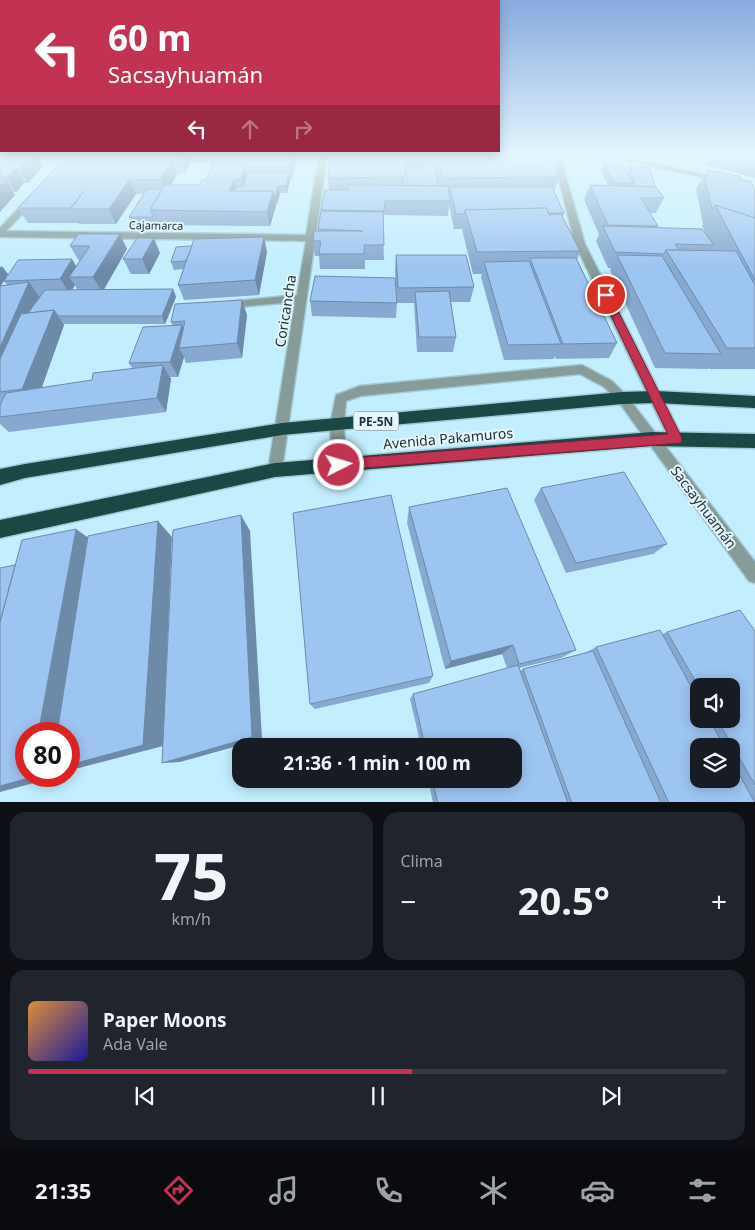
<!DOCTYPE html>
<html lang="es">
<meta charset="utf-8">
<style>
body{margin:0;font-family:"Noto Sans",sans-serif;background:#20242c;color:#f1f3f6;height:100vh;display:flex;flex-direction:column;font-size:19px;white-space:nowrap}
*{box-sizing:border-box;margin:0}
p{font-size:16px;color:#9ea1a6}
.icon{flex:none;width:28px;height:28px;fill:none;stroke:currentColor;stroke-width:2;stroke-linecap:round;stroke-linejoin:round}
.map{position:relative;height:802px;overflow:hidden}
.side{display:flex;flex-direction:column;gap:10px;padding:10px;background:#0d0f14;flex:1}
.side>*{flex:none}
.guide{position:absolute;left:0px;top:0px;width:500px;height:152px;box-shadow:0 2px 12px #0003;background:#c23253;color:#fff;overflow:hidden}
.fabs{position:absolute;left:690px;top:678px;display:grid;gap:10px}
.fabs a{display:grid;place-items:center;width:50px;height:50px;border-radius:10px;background:#171b24;box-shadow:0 2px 12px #0003;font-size:25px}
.speed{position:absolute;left:15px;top:722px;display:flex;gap:10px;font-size:25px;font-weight:700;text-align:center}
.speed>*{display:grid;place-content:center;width:65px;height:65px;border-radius:50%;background:#171b24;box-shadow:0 2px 12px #0003;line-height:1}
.speed .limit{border:8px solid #d22;background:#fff;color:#111}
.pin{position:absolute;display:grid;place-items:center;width:42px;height:42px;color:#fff;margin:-21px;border:2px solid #fff;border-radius:50%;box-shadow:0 1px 5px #0007}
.me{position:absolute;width:55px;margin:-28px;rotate:85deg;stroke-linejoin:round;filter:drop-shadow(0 0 4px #0008)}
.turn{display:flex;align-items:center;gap:18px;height:105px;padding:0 25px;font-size:22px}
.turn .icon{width:65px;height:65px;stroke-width:2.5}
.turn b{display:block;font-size:35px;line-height:42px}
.lanes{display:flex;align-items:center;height:48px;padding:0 25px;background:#0003;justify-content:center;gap:25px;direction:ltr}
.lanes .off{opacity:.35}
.big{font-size:38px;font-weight:700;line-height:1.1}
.side .tile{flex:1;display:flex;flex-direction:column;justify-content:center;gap:8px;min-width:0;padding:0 18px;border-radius:15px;background:#20242c}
.side .dial{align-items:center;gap:0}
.dial b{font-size:65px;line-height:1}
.song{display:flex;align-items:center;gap:15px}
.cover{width:60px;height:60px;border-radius:8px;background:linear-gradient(135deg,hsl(30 70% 55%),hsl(240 70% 35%))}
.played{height:5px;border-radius:2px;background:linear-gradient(90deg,#c23253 55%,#363941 55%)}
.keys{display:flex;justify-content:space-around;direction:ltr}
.heat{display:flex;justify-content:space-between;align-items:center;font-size:28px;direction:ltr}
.side .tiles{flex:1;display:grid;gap:10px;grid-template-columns:1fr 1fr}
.tile:last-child{grid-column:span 2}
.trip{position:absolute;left:232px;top:738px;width:290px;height:50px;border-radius:15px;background:#171b24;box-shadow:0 2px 12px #0003;font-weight:700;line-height:50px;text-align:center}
.tabs{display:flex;height:80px;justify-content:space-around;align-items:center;background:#090b0e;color:#9ea1a6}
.tabs .icon{width:35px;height:35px}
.tabs .active{color:#c23253}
.tabs b{font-size:22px;color:#f1f3f6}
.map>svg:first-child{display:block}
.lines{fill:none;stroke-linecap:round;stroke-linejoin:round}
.minor-casing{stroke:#a2c9d6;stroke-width:3}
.highway-casing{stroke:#a2c9d6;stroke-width:3}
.minor{fill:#879b99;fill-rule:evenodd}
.highway{fill:#1a4845;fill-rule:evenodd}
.wall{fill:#87a9cf;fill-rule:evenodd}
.shaded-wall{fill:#6e8aa9}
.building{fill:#9dc5f1;stroke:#6e8aa9}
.route{fill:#c23253;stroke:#7e2036}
.labels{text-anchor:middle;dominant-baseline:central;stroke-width:4;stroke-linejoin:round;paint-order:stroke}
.far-street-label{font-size:11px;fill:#223339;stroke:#e5f6fc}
.shield{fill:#e5f6fc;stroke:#5c6e74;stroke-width:1}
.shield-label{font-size:12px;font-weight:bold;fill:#223339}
.street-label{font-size:14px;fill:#223339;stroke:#e5f6fc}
</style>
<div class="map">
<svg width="755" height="803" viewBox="0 0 755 803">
<rect width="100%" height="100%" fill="#c2eefd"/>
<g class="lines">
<defs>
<g id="minor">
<path d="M 319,156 L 327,156 L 282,470 L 280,474 L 275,476 L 270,474 L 268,470 L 295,302 L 227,308 L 222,305 L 227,302 L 297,295 L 306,241 L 0,237 L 0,228 L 29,197 L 35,197 L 35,201 L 6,231 L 306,235 Z"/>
<path d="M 553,156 L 560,156 L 585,244 L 683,439 L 681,443 L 676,445 L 671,443 L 575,244 Z"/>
<path d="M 611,156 L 623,156 L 723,179 L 719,181 L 614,158 Z"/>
<path d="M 582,365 L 612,381 L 626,395 L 755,562 L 755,583 L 749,581 L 618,401 L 604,387 L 580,374 L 361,396 L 346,401 L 344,425 L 346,465 L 344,469 L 339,471 L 334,469 L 332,465 L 330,425 L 336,395 L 360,386 Z"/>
</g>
<g id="highway">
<path d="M 656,391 L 755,396 L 755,408 L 656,403 L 622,404 L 282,435 L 25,478 L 0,485 L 0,469 L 25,464 L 282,423 L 622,392 Z"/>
<path d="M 652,432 L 755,434 L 755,448 L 652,446 L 275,477 L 0,538 L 0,520 L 275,463 Z"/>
</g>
</defs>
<!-- minor casing -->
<use href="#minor" class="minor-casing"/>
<!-- highway casing -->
<use href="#highway" class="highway-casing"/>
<!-- minor -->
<use href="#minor" class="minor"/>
<!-- highway -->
<use href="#highway" class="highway"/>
</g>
<!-- wall -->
<g class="wall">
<path d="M 0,156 L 53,156 L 37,156 L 43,166 L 28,183 L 24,183 L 16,192 L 13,192 L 15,195 L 0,212 Z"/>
<path d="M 67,156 L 297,156 L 292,180 L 290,180 L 287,193 L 280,193 L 270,226 L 156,225 L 156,224 L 155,225 L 133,225 L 129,217 L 144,194 L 136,194 L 116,224 L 79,224 L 79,223 L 28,223 L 18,208 ZM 191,162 L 191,163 L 213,163 L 206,180 L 199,185 L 171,185 L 177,174 L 185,173 Z"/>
<path d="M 404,156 L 433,156 L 438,186 L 433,156 L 548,156 L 559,177 L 554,192 L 564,213 L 563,217 L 580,251 L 577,260 L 617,343 L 609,358 L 556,359 L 555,356 L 554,359 L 504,360 L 481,277 L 482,274 L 473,274 L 462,230 L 462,229 L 454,229 L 449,205 L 448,216 L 384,215 L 384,226 L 383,226 L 384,260 L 365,260 L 365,269 L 320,269 L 319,256 L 315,256 L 313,241 L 318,231 L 321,210 L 329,190 L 328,178 L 405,177 L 405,185 L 406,185 L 406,171 L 405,171 Z"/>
<path d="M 708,156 L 755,156 L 755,178 L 704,164 Z"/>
<path d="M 604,164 L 627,173 L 630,166 L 655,187 L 664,198 L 656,213 L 650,213 L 658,226 L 658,228 L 707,236 L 702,226 L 703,224 L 696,189 L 707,170 L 741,180 L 754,189 L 755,188 L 755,369 L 710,369 L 709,368 L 708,369 L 655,368 L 610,270 L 611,268 L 608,268 L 596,241 L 599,234 L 584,200 L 590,185 L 608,185 L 601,171 Z"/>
<path d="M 78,234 L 127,249 L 104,290 L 173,289 L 176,297 L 165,324 L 63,324 L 64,325 L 41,388 L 92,380 L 132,368 L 129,363 L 173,326 L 171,322 L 247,315 L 242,358 L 186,363 L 184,357 L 178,377 L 170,377 L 171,379 L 166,412 L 9,432 L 0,424 L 0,266 L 8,274 L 5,279 L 76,266 L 80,261 L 79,261 L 70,246 ZM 4,281 L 7,285 L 1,286 ZM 75,285 L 77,290 L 72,290 Z"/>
<path d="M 267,252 L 259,295 L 184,300 L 178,285 L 183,269 L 174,270 L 171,262 Z"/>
<path d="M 160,253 L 149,274 L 131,274 L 123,259 Z"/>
<path d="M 396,255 L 474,287 L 470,302 L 451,302 L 456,337 L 453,352 L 417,352 L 414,303 L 397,303 L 396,318 L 312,316 L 310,301 L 396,296 L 395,270 Z"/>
<path d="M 541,488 L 667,544 L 653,554 L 566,573 L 534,500 Z"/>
<path d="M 409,507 L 576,650 L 561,658 L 519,668 L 520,671 L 523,669 L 585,653 L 596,647 L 662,634 L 667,632 L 755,631 L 755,803 L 433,803 L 428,779 L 514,779 L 514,746 L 421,746 L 410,699 L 413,694 L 507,668 L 502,654 L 445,669 L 407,523 ZM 699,686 L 731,719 L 699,719 ZM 699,746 L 731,746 L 731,779 Z"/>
<path d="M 433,676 L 429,683 L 315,709 L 310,704 Z"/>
</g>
<!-- shaded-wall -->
<g class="shaded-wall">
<path d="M 32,156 L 37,156 L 43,166 L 28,183 L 19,169 Z"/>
<path d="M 182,156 L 189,156 L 191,162 L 185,173 L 180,159 Z"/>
<path d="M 292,156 L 297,156 L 292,180 L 290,166 Z"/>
<path d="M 172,159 L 177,174 L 166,194 L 160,180 Z"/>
<path d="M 245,166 L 248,180 L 244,194 L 241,179 Z"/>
<path d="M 15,168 L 24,183 L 16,192 L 7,177 Z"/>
<path d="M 289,173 L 290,181 L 287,193 L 286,186 Z"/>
<path d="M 234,179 L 238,194 L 229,191 Z"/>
<path d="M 6,180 L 15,195 L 0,212 L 0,186 Z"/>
<path d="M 129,180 L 136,194 L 116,224 L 109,209 Z"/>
<path d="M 278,186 L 280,193 L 277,205 L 275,198 Z"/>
<path d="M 273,191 L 276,205 L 270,226 L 267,212 Z"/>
<path d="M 120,234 L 127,249 L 102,292 L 93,277 Z"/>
<path d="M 264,237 L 267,252 L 259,295 L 255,280 Z"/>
<path d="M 154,238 L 160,253 L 149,274 L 142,259 Z"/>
<path d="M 72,259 L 81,274 L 69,277 L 75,285 L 70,294 L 60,279 Z"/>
<path d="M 2,266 L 8,274 L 0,287 L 0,269 Z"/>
<path d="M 29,282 L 40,298 L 0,392 L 0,347 Z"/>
<path d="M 173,289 L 176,297 L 165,324 L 162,316 Z"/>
<path d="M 242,300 L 247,315 L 242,358 L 237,343 Z"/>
<path d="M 54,310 L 64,325 L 36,404 L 22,389 Z"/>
<path d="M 182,325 L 188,340 L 179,348 L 184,357 L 178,377 L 170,362 Z"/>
<path d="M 163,365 L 171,379 L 166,412 L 157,398 Z"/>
<path d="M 241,515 L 250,531 L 262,739 L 180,762 L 162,763 Z"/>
<path d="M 158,521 L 172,537 L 163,746 L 79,768 L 69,769 L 69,765 Z"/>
<path d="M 76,529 L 97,544 L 67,734 L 38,734 Z"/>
<path d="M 513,645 L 502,654 L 445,669 L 451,661 Z"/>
<path d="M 30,776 L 60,776 L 0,792 L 0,786 Z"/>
</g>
<!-- building -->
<g class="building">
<path d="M 0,156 L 32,156 L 19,169 L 15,168 L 7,177 L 0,177 Z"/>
<path d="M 67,156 L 182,156 L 180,159 L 172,159 L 160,180 L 129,180 L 109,209 L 71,209 L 84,191 L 70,208 L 18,208 Z"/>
<path d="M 216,156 L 292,156 L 290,166 L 245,166 L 241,179 L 234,179 L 229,191 L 273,191 L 267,212 L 150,210 L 165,185 L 199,185 L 202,180 L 206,180 Z"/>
<path d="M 330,156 L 404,156 L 405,177 L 328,178 Z"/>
<path d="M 405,156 L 433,156 L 438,186 L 407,185 L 406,168 L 424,168 L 423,163 L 405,163 Z"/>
<path d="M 439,156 L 548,156 L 559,177 L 443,178 Z"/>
<path d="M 733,156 L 755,156 L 755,162 Z"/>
<path d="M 604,164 L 622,165 L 633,183 L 614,183 Z"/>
<path d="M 630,166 L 650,168 L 655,187 L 635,186 Z"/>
<path d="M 707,170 L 739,176 L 741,180 L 751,181 L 755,191 L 755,218 L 715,205 L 712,209 L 704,175 L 707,175 Z"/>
<path d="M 247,173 L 289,173 L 286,186 L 278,186 L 275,198 L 273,191 L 234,191 L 236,187 L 243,187 Z"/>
<path d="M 0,180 L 6,180 L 0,186 Z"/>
<path d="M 348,185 L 448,186 L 450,201 L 385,201 L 384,211 L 321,210 L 325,190 L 348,190 Z"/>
<path d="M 590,185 L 656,187 L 664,198 L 641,198 L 658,226 L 608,225 Z"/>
<path d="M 450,187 L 552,187 L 564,213 L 549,213 L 546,208 L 465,210 L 464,214 L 456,214 Z"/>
<path d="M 147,189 L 162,189 L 150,210 L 153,216 L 152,217 L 129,217 Z"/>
<path d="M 715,205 L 755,218 L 755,280 Z"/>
<path d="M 546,208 L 549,215 L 561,214 L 580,251 L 477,252 L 465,210 Z"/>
<path d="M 321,211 L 383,212 L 384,245 L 364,245 L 364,254 L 319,254 L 321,241 L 313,241 L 314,231 L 363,231 L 318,229 Z"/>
<path d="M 603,226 L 702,229 L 714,245 L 675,244 L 679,250 L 666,250 L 664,254 L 615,252 Z"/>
<path d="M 78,234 L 120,234 L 93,277 L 69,277 L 90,246 L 70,246 Z"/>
<path d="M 264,237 L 255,280 L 178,285 L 194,239 Z"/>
<path d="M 137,238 L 154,238 L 142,259 L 123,259 Z"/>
<path d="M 192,246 L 186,261 L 171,262 L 176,247 Z"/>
<path d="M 666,250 L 736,251 L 755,285 L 755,348 L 727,348 Z"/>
<path d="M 396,255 L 466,255 L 474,287 L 398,288 Z"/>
<path d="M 617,255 L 662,256 L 721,354 L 665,353 Z"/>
<path d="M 530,258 L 576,258 L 617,343 L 563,344 Z"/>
<path d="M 72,259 L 60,279 L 4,281 L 18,260 Z"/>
<path d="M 529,261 L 561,344 L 508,345 L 484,262 Z"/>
<path d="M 315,276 L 395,278 L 397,303 L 310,301 Z"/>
<path d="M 29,282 L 0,347 L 0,286 Z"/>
<path d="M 173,289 L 162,316 L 58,316 L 54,310 L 28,313 L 45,290 Z"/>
<path d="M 449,291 L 456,337 L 419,337 L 415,292 Z"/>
<path d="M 242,300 L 237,343 L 179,348 L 185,321 L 171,322 L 175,304 Z"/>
<path d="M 54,310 L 22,389 L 0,392 L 0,359 L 21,314 Z"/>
<path d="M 182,325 L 170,362 L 129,363 L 143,327 Z"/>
<path d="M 163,365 L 157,398 L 0,417 L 0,405 L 6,393 L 92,380 L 93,373 Z"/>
<path d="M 624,472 L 667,544 L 576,563 L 541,488 Z"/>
<path d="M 507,488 L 576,650 L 519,664 L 513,645 L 451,661 L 409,507 Z"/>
<path d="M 391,495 L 433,676 L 310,704 L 293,513 Z"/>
<path d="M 241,515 L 252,737 L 162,763 L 173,530 Z"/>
<path d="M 158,521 L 143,745 L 69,765 L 69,734 L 57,734 L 88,536 Z"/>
<path d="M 76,529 L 38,734 L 26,734 L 26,776 L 30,776 L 29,778 L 0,786 L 0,622 L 22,540 Z"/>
<path d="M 15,565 L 0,622 L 0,568 Z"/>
<path d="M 740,610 L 755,631 L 755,785 L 717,719 L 731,719 L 731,686 L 699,686 L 699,687 L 667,632 Z"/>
<path d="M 660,630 L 699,701 L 699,719 L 709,719 L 724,746 L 699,746 L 699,779 L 731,779 L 731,759 L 755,803 L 669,803 L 596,647 Z"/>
<path d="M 593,651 L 661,803 L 572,803 L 523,669 Z"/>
<path d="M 518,665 L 568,803 L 438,803 L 432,779 L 514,779 L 514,746 L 425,746 L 413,694 Z"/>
</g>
<!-- sky -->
<linearGradient id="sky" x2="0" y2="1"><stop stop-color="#88aade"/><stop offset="0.58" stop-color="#e4f7fe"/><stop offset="1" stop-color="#e4f7fe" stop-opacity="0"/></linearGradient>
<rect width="755" height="268" fill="url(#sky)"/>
<!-- route -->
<path class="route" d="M 606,292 L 610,295 L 681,436 L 682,439 L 681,443 L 339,470 L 334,469 L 332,465 L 334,461 L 339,459 L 668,434 L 601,295 Z"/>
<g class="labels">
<!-- far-street labels -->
<g class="far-street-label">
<text transform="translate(156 225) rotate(1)">Cajamarca</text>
</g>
<!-- shield labels -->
<rect class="shield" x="353.5" y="411.5" width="45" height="19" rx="4"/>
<g class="shield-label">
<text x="376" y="421">PE-5N</text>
</g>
<!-- street labels -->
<g class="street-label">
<text transform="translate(285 311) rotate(-81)">Coricancha</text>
<text transform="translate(448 438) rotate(-5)">Avenida Pakamuros</text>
<text transform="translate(704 507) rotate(53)">Sacsayhuamán</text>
</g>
</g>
</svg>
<div class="fabs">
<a><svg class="icon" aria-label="sound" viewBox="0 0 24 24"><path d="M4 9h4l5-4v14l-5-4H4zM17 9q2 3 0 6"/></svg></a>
<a><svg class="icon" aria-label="layers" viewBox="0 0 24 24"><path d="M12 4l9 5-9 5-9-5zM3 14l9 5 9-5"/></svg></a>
</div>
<div class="speed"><div class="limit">80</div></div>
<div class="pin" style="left:606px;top:295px;background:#d93025"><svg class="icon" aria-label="arrive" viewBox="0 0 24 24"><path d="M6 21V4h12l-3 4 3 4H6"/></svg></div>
<svg class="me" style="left:339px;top:465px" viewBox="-20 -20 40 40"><circle r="17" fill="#c23253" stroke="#fff" stroke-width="3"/><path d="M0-11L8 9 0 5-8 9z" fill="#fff"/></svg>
<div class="trip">21:36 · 1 min · 100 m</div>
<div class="guide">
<div class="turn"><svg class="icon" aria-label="left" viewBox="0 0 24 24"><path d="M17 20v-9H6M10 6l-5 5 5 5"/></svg><div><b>60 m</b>Sacsayhuamán</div></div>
<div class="lanes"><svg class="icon" aria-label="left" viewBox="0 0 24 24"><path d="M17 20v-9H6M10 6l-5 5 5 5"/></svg><svg class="icon off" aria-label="ahead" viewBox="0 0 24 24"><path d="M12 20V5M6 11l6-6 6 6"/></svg><svg class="icon off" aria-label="right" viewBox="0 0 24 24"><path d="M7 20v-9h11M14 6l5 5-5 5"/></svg></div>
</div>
</div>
<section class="side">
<div class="tiles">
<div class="tile dial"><b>75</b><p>km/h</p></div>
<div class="tile"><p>Clima</p>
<div class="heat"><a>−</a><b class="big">20.5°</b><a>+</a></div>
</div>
<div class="tile">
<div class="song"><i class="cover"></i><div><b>Paper Moons</b><p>Ada Vale</p></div></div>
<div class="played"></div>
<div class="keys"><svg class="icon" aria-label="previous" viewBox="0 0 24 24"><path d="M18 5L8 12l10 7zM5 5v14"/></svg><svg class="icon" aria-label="pause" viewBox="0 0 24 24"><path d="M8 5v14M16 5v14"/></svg><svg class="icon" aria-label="next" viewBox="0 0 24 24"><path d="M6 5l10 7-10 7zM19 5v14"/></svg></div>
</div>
</div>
</section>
<nav class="tabs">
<b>21:35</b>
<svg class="icon active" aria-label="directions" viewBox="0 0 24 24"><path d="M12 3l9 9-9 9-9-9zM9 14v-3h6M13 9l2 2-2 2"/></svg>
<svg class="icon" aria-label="music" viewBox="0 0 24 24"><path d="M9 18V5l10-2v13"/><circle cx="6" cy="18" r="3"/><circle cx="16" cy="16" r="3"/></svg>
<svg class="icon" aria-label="phone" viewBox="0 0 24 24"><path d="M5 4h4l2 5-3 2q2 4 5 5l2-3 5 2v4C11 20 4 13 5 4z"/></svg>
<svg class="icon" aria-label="climate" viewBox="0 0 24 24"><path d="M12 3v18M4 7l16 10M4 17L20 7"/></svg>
<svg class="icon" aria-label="car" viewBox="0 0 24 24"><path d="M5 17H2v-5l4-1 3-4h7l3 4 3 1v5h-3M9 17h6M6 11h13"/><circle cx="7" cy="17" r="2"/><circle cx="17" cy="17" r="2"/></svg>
<svg class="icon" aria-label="filters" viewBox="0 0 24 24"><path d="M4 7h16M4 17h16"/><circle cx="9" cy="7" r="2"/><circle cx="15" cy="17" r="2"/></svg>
</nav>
